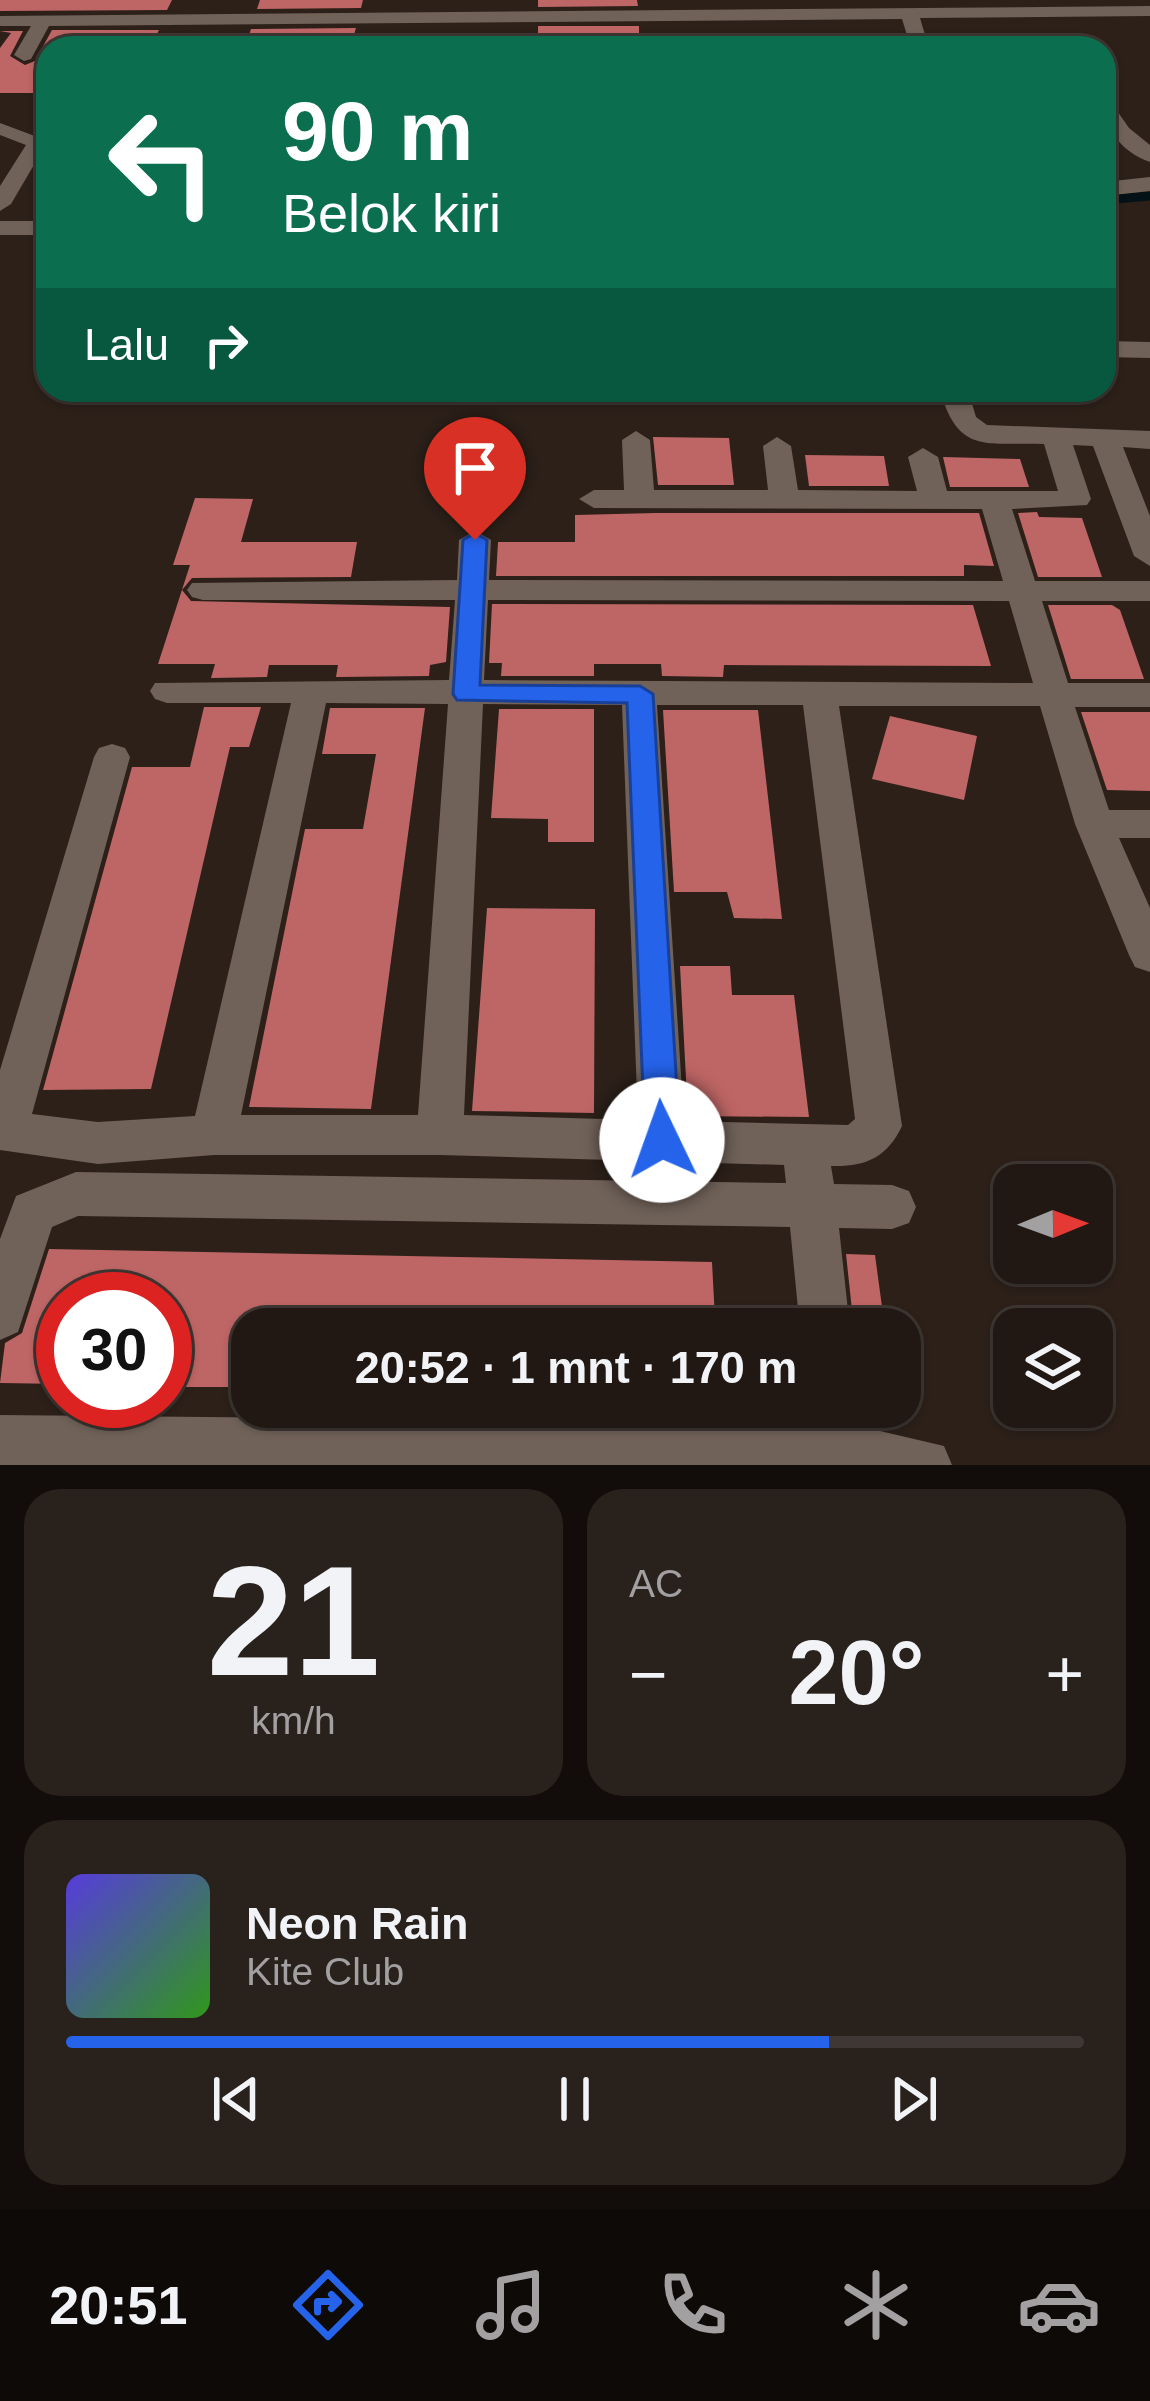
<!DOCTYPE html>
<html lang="id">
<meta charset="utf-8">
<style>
body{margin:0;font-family:Helvetica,sans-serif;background:#29211c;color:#f1f3f6;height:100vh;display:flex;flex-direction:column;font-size:45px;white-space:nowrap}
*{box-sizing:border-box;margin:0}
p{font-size:39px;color:#a2a0a0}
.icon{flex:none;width:66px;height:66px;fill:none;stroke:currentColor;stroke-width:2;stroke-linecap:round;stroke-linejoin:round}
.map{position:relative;height:1465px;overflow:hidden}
.sheet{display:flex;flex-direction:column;gap:24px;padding:24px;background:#120d0a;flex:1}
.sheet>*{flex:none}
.banner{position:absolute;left:36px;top:36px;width:1080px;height:366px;border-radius:36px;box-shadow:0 3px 9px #0004,0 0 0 3px #3e3733;background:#0b6e4f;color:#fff;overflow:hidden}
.needle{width:78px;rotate:89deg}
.tools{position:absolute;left:993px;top:1164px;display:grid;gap:24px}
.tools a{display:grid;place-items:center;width:120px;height:120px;border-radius:24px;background:#211813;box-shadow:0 3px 9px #0004,0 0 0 3px #3e3733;font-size:60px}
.speed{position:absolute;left:36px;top:1272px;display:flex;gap:24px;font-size:60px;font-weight:700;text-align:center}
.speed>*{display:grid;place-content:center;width:156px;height:156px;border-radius:50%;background:#211813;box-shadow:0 3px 9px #0004,0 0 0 3px #3e3733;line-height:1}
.speed .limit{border:18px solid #d22;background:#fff;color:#111}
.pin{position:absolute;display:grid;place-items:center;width:102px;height:102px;color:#fff;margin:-123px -51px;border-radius:50% 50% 50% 0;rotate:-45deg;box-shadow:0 0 12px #0007}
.pin .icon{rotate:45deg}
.me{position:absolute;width:132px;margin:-66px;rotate:357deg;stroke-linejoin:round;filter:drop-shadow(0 0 9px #0008)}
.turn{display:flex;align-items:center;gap:42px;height:252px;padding:0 48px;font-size:54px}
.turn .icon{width:156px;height:156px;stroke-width:2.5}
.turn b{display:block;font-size:84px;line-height:102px}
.then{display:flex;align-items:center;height:114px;padding:0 48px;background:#0003;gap:24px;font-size:45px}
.big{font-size:90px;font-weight:700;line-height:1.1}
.sheet .tile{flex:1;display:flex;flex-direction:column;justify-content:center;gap:18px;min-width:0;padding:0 42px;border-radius:36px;background:#29211c}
.sheet .dial{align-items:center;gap:0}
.dial b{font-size:156px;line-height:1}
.song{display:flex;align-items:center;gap:36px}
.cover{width:144px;height:144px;border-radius:18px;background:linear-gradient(135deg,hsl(250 70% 55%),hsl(110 70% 35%))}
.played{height:12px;border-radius:6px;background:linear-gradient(90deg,#2563eb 75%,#3e3733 75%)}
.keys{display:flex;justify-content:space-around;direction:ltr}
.heat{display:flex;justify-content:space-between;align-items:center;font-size:66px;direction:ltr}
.sheet .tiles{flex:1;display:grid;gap:24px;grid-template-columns:1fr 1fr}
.tile:last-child{grid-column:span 2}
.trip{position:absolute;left:231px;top:1308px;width:690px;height:120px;border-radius:36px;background:#211813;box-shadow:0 3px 9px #0004,0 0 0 3px #3e3733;font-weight:700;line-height:120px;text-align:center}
.tab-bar{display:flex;height:192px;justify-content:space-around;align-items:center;background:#0d0a08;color:#a2a0a0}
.tab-bar .icon{width:84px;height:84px}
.tab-bar .selected{color:#2563eb}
.tab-bar b{font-size:54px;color:#f1f3f6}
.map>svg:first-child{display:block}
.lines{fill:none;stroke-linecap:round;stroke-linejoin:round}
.stream{stroke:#041116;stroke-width:9}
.building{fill:#be6565}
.minor{fill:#706259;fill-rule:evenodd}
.route{fill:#2563eb;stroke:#184099;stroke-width:3}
</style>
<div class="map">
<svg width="1150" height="1465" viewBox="0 0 1150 1465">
<rect width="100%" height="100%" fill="#2c2019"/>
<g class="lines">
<!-- stream -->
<path class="stream" d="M 1104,200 L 1150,196"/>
</g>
<!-- building -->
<g class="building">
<path d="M 0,0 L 172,0 L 167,10 L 0,11 Z"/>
<path d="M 260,0 L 363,0 L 361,8 L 257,9 Z"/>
<path d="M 538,0 L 637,0 L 638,6 L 538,7 Z"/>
<rect x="538" y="26" width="101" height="18"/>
<path d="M 356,28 L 350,48 L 245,47 L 251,29 Z"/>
<path d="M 52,30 L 159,30 L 150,48 L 48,48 L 48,93 L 0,93 L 0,48 L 11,33 L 0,31 L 23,31 L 10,56 L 25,65 L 35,61 Z"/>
<path d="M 653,437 L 729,438 L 734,485 L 658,485 Z"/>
<path d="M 805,455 L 884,456 L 889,486 L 809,486 Z"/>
<path d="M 943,457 L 1020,459 L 1029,487 L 950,487 Z"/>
<path d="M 195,498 L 253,499 L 241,542 L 357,542 L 351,577 L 192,578 L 182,590 L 191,601 L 450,607 L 446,662 L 430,665 L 429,676 L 336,677 L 338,665 L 269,665 L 267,677 L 211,678 L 215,664 L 158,664 L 190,565 L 173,565 Z"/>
<path d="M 1037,512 L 1039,517 L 1082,518 L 1102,577 L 1038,577 L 1018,513 Z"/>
<path d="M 656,513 L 979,513 L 994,566 L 964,565 L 964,576 L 496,576 L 498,542 L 575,542 L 575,515 Z"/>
<path d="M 492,604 L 973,605 L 991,666 L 724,665 L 723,677 L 662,676 L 661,664 L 594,664 L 594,676 L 501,676 L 502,663 L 489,663 Z"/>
<path d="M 1048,605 L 1112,605 L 1120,610 L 1144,679 L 1071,679 Z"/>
<path d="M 204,707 L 261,707 L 249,747 L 230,747 L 151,1089 L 43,1090 L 132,767 L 190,767 Z"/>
<path d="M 330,708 L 425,708 L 371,1109 L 249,1107 L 305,829 L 363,829 L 376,754 L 322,754 Z"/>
<path d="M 499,709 L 594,709 L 594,842 L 548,842 L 548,819 L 491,818 Z"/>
<path d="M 663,710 L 758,710 L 782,919 L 734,918 L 727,892 L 674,892 Z"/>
<path d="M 1081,712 L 1150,712 L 1150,791 L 1107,790 Z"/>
<path d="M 890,716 L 977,736 L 964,800 L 872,779 Z"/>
<path d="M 487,908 L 595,909 L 594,1113 L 472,1111 Z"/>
<path d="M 680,966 L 730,966 L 732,995 L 794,995 L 809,1117 L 688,1116 Z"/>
<path d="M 49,1249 L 712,1262 L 715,1319 L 558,1318 L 558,1329 L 252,1329 L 252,1387 L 165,1387 L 165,1299 L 63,1299 L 63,1384 L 0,1383 L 5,1343 L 22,1333 Z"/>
<path d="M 846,1254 L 875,1255 L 885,1329 L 854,1329 Z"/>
</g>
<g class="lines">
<!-- minor -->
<g class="minor">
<path d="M 1150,6 L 1150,16 L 920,18 L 929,48 L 911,48 L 902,19 L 49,26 L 31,59 L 24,61 L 14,55 L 31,26 L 0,26 L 0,16 Z"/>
<path d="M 1104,100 L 1111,102 L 1129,128 L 1150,145 L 1150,162 C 1122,152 1104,130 1104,100 Z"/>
<path d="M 0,123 L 48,141 L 11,204 L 0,211 L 0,186 L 26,145 L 0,135 Z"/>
<path d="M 1150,177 L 1150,191 L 1104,196 L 1104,182 Z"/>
<rect x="0" y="221" width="48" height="14"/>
<path d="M 1104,341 L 1150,342 L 1150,358 L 1104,357 Z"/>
<path d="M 940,390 L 968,390 L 976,417 L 987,425 L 1150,431 L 1150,449 L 1123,447 L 1150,516 L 1150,566 L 1134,556 L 1093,446 L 1073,445 L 1091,499 L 1087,505 L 1012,509 L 1035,581 L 1150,581 L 1150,601 L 1042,601 L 1068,683 L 1150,683 L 1150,707 L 1075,707 L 1109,810 L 1150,810 L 1150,838 L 1119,838 L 1150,908 L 1150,972 L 1135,967 L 1129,955 L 1075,824 L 1040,706 L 839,706 L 902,1126 C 887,1158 865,1167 831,1166 L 834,1184 L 892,1185 L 909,1191 L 916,1207 L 909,1223 L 892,1229 L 839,1228 L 850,1329 L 800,1329 L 790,1227 L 78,1216 L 52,1227 L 18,1332 L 0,1340 L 0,1239 L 16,1196 L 76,1172 L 786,1183 L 784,1165 L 440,1155 L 214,1155 L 98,1164 L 0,1150 L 0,1070 L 94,757 L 99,748 L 112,744 L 125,748 L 130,757 L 32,1114 L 98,1122 L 195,1116 L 291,703 L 167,703 L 155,699 L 150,691 L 155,683 L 449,680 L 455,600 L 203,600 L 192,597 L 187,590 L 192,583 L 457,580 L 459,540 L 475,531 L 491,540 L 489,580 L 1003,581 L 982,509 L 594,508 L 579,499 L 594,490 L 624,490 L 622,440 L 636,431 L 650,440 L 654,490 L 768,490 L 763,446 L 777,437 L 791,446 L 798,490 L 917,491 L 908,457 L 923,448 L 938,457 L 947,491 L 1058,491 L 1044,444 C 986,442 958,455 940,390 ZM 488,600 L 1009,601 L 1033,683 L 484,680 ZM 326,703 L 448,704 L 418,1115 L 241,1115 ZM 483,704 L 622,705 L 638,1120 L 464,1115 ZM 657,705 L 803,705 L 855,1119 L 848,1125 L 684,1121 Z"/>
<path d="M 808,1407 L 860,1407 L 863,1427 L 944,1446 L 952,1465 L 0,1465 L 0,1415 L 809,1423 Z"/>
</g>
</g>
<!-- route -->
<path class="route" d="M 475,533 L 487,540 L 480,685 L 640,686 L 653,694 L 680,1140 L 675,1151 L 662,1156 L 650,1151 L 645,1140 L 627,703 L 457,700 L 453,694 L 463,540 Z"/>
</svg>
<div class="tools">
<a><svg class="needle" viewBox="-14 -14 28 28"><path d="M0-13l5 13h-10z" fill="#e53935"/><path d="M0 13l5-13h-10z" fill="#a2a0a0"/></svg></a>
<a><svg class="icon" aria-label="layers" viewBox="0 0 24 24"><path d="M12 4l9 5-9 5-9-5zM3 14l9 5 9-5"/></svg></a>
</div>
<div class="speed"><div class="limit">30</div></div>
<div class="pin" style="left:475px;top:540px;background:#d93025"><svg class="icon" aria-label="arrive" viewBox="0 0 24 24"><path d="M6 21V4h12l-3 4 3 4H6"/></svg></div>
<svg class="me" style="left:662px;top:1140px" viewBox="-20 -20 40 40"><circle r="19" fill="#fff"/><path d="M0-13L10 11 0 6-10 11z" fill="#2563eb"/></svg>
<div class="trip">20:52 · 1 mnt · 170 m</div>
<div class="banner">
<div class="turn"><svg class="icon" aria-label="left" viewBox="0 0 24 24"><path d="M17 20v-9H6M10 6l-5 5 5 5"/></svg><div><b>90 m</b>Belok kiri</div></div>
<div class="then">Lalu<svg class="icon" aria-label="right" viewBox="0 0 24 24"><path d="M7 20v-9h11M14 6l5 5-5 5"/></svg></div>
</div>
</div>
<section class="sheet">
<div class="tiles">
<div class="tile dial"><b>21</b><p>km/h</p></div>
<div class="tile"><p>AC</p>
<div class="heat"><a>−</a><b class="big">20°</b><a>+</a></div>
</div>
<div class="tile">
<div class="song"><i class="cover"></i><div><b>Neon Rain</b><p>Kite Club</p></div></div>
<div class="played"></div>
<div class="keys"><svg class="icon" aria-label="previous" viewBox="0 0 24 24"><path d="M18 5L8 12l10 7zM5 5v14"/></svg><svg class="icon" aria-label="pause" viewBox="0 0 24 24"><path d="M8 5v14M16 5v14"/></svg><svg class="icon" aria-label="next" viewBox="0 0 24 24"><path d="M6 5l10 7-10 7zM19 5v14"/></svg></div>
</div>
</div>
</section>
<nav class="tab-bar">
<b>20:51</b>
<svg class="icon selected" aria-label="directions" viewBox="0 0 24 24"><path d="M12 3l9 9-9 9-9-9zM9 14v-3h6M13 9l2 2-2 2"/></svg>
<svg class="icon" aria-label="music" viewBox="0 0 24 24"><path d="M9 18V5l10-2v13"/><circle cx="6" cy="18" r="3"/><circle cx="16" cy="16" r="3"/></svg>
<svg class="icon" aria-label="phone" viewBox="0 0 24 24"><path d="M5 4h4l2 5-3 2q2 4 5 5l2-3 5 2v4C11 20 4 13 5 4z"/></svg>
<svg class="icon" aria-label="climate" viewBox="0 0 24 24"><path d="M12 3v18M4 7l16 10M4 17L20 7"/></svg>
<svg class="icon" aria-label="car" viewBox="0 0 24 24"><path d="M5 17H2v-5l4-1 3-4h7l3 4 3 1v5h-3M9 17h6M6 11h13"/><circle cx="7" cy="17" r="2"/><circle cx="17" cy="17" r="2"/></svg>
</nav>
